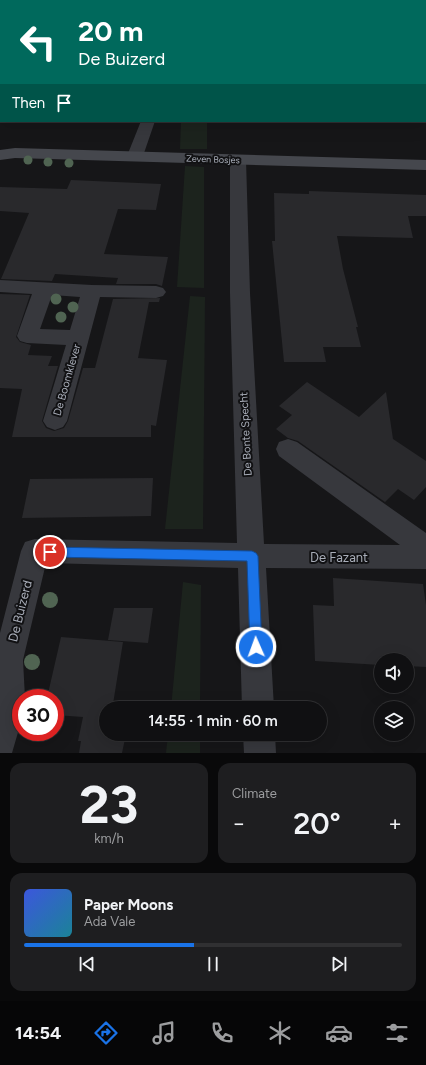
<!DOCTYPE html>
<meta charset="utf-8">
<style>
body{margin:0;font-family:Figtree,sans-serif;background:#1e1e20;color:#f1f3f6;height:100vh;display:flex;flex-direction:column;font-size:15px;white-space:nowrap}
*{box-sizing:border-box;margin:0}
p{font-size:13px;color:#9c9d9f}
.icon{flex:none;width:22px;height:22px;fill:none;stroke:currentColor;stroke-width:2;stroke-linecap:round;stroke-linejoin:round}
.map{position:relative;height:753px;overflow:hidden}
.sheet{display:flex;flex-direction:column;gap:10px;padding:10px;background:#09090a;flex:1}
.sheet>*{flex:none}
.top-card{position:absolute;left:0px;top:0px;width:426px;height:122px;box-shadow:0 4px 16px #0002,0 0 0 1px #303032;background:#00695c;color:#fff;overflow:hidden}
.buttons{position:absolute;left:374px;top:653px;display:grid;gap:8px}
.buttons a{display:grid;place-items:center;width:40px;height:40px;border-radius:50%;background:#101012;box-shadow:0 4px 16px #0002,0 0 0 1px #303032;font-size:20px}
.speed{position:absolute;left:12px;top:689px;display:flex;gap:8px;font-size:20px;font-weight:700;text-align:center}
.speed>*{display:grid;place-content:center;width:52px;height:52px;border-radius:50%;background:#101012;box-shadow:0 4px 16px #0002,0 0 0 1px #303032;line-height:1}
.speed .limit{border:6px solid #d22;background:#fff;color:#111}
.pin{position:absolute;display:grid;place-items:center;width:34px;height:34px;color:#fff;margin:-17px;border:2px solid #fff;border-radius:50%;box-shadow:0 1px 4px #0007}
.me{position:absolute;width:44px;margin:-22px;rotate:358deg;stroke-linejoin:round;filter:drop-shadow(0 0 3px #0008)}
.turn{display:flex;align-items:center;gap:14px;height:84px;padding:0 12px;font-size:18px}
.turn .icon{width:52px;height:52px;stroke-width:2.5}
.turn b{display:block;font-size:28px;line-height:34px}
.then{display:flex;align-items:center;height:38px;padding:0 12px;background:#0003;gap:8px;font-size:15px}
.big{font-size:30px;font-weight:600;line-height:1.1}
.sheet .card{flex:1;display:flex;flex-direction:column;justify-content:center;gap:6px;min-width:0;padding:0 14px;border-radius:12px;background:#1e1e20}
.sheet .dial{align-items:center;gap:0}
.dial b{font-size:52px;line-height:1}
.song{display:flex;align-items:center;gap:12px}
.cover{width:48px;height:48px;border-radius:6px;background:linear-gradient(135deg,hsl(230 70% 55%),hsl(190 70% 35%))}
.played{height:4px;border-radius:2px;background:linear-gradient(90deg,#1a73e8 45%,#303032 45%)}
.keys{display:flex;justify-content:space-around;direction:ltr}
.heat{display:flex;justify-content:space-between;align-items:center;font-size:22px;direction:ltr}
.sheet .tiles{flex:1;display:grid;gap:10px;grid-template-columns:1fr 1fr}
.card:last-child{grid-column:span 2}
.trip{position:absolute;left:99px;top:701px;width:228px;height:40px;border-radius:20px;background:#101012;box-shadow:0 4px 16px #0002,0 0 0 1px #303032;font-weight:600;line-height:40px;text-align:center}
.dock{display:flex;height:64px;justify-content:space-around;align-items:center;background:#060607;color:#9c9d9f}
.dock .icon{width:28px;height:28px}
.dock .current{color:#1a73e8}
.dock b{font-size:18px;color:#f1f3f6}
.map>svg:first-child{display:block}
.green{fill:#1c231d}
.building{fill:#29292c}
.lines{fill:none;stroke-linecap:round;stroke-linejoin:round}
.street{fill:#37383d;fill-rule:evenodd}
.secondary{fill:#45474d;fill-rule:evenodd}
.tree{fill:#506452}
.route{fill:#1a73e8;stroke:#114b97}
.labels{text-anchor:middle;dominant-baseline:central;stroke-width:4;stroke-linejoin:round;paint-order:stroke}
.far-street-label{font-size:9px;fill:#a8adb8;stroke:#111113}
.street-label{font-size:11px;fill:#a8adb8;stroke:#111113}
.near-street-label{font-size:13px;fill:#a8adb8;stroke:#111113}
</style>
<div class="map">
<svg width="426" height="753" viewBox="0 0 426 753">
<rect width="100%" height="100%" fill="#161618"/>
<!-- green -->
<g class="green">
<path d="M 181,121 L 207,121 L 207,149 L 180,149 Z"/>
<path d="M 185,166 L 204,167 L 204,288 L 177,287 Z"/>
<path d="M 190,296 L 205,297 L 203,529 L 165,529 Z"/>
<path d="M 183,582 L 201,585 L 200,708 L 171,708 Z"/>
<path d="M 168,734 L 200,734 L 200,753 L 166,753 Z"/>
</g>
<!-- building -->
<g class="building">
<path d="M 71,180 L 161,184 L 156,210 L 118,209 L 104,254 L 168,257 L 162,286 L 156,284 L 116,284 L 118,278 L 55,274 L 52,281 L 1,279 L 29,213 L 0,211 L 0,187 L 67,189 Z"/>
<path d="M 309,191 L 426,195 L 426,216 L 408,216 L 413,238 L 337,236 L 343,269 L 358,327 L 356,327 L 361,347 L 323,347 L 326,362 L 284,362 L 272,241 L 275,241 L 274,193 L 309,194 Z"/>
<path d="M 0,294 L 30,295 L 16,337 L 20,342 L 31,345 L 28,355 L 52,356 L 48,366 L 58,366 L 42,421 L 46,428 L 54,431 L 64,428 L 68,421 L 83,368 L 95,368 L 113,299 L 160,298 L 159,302 L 149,302 L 138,358 L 167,360 L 156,426 L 151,425 L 151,437 L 12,437 L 22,389 L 0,388 Z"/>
<path d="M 307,382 L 359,417 L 386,392 L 393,439 L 426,461 L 426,487 L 414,500 L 398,489 L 385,502 L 298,441 L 288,438 L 276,429 L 292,415 L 279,406 Z"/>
<path d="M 153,478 L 151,516 L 22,518 L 30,479 Z"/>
<path d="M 333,578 L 423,584 L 426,605 L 426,667 L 407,666 L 407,660 L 381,660 L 381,665 L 315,661 L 313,605 L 334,606 Z"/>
<path d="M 114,608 L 153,608 L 148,643 L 108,640 Z"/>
<path d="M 61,637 L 123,642 L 113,704 L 130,705 L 130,708 L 106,708 L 106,734 L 126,734 L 122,753 L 79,753 L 81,741 L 78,741 L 83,717 L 55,715 L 55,698 L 47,698 Z"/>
</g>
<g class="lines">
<!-- street -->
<g class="street">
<path d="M 12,0 L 24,0 L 11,1 Z"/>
<rect x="169" y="0" width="12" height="1"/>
<rect x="323" y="0" width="12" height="1"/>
<rect x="425" y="72" width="1" height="8"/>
<rect x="0" y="83" width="1" height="8"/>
<rect x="0" y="100" width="1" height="8"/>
<path d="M 141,121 L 155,121 L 143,156 L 141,159 L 135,161 L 129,159 L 127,156 Z"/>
<path d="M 238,155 L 244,157 L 246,160 L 250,293 L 264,544 L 400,545 L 279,456 L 276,449 L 279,442 L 288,439 L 297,442 L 426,533 L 426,569 L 266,568 L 274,708 L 242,708 L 238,568 L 46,563 L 23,660 L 25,698 L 21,698 L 21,722 L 12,753 L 0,753 L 0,633 L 21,551 L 25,542 L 35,539 L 237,543 L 230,293 L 230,160 L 232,157 Z"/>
<path d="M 0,280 L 92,285 L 156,286 L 163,288 L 166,292 L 163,296 L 156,298 L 100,297 L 67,421 L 63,427 L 55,430 L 47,427 L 43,421 L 66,345 L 27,343 L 20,341 L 17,336 L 32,294 L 0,292 ZM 52,295 L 80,297 L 70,330 L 40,329 Z"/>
<path d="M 243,734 L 275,734 L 276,753 L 244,753 Z"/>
</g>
<!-- secondary -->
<path class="secondary" d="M 15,148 L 426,160 L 426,170 L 15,158 L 0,160 L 0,150 Z"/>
</g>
<!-- trees -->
<g class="tree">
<circle cx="28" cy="160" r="4.5"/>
<circle cx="48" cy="162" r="4.5"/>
<circle cx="69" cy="163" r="4.5"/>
<circle cx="56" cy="299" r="5.5"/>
<circle cx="73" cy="307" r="5.5"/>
<circle cx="61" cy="317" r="5.5"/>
<circle cx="50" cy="600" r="8"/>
<circle cx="32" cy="662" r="8"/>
</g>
<!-- route -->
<path class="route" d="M 50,547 L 252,551 L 256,553 L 258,556 L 262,647 L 260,652 L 256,653 L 251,652 L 250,647 L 247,561 L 50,557 L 46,555 L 45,552 L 46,548 Z"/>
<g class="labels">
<!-- far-street labels -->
<g class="far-street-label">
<text transform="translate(213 159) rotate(2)">Zeven Bosjes</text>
</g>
<!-- street labels -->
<g class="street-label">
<text transform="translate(67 380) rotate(-74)">De Boomklever</text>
<text transform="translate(246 434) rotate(-93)">De Bonte Specht</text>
</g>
<!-- near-street labels -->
<g class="near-street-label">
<text x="339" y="557">De Fazant</text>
<text transform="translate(20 611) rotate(-76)">De Buizerd</text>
</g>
</g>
</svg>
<div class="buttons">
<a><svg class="icon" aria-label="sound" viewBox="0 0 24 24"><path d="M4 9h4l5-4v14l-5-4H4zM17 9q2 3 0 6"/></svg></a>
<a><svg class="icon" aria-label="layers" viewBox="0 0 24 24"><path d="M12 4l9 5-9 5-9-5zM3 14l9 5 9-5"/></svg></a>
</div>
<div class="speed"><div class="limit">30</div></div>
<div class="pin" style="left:50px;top:552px;background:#d93025"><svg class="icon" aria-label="arrive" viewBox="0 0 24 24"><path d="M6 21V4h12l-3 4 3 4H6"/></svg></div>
<svg class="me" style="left:256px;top:647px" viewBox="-20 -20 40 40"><circle r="17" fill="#1a73e8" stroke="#fff" stroke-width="3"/><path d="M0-11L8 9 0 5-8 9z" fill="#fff"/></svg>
<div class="trip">14:55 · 1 min · 60 m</div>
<div class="top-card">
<div class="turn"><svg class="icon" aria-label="left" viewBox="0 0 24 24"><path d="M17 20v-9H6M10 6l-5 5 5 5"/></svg><div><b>20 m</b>De Buizerd</div></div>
<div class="then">Then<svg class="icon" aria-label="arrive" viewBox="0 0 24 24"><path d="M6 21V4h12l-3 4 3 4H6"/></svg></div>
</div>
</div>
<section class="sheet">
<div class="tiles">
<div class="card dial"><b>23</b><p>km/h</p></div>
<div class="card"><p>Climate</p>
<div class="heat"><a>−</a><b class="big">20°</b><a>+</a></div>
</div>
<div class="card">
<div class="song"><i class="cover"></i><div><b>Paper Moons</b><p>Ada Vale</p></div></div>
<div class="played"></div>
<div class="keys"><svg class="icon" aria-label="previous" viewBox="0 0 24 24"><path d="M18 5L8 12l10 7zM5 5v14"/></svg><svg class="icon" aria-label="pause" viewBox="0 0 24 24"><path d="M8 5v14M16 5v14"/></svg><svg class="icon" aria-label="next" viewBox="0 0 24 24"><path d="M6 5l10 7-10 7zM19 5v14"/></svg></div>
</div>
</div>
</section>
<nav class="dock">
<b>14:54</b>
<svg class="icon current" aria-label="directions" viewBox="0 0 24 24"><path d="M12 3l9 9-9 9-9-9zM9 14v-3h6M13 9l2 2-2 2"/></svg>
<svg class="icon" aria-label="music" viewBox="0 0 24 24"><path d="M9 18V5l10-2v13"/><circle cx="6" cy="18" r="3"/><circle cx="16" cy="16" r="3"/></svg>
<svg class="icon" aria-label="phone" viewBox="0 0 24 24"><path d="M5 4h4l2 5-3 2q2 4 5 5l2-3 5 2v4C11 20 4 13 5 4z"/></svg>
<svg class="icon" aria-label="climate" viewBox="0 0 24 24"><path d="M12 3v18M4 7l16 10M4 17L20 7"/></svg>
<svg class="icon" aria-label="car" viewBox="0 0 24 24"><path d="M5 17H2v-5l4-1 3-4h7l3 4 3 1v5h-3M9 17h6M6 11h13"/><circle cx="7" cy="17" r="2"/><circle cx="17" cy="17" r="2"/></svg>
<svg class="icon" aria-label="filters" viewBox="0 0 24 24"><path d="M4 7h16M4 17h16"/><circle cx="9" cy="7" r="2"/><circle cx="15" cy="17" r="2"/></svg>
</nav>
